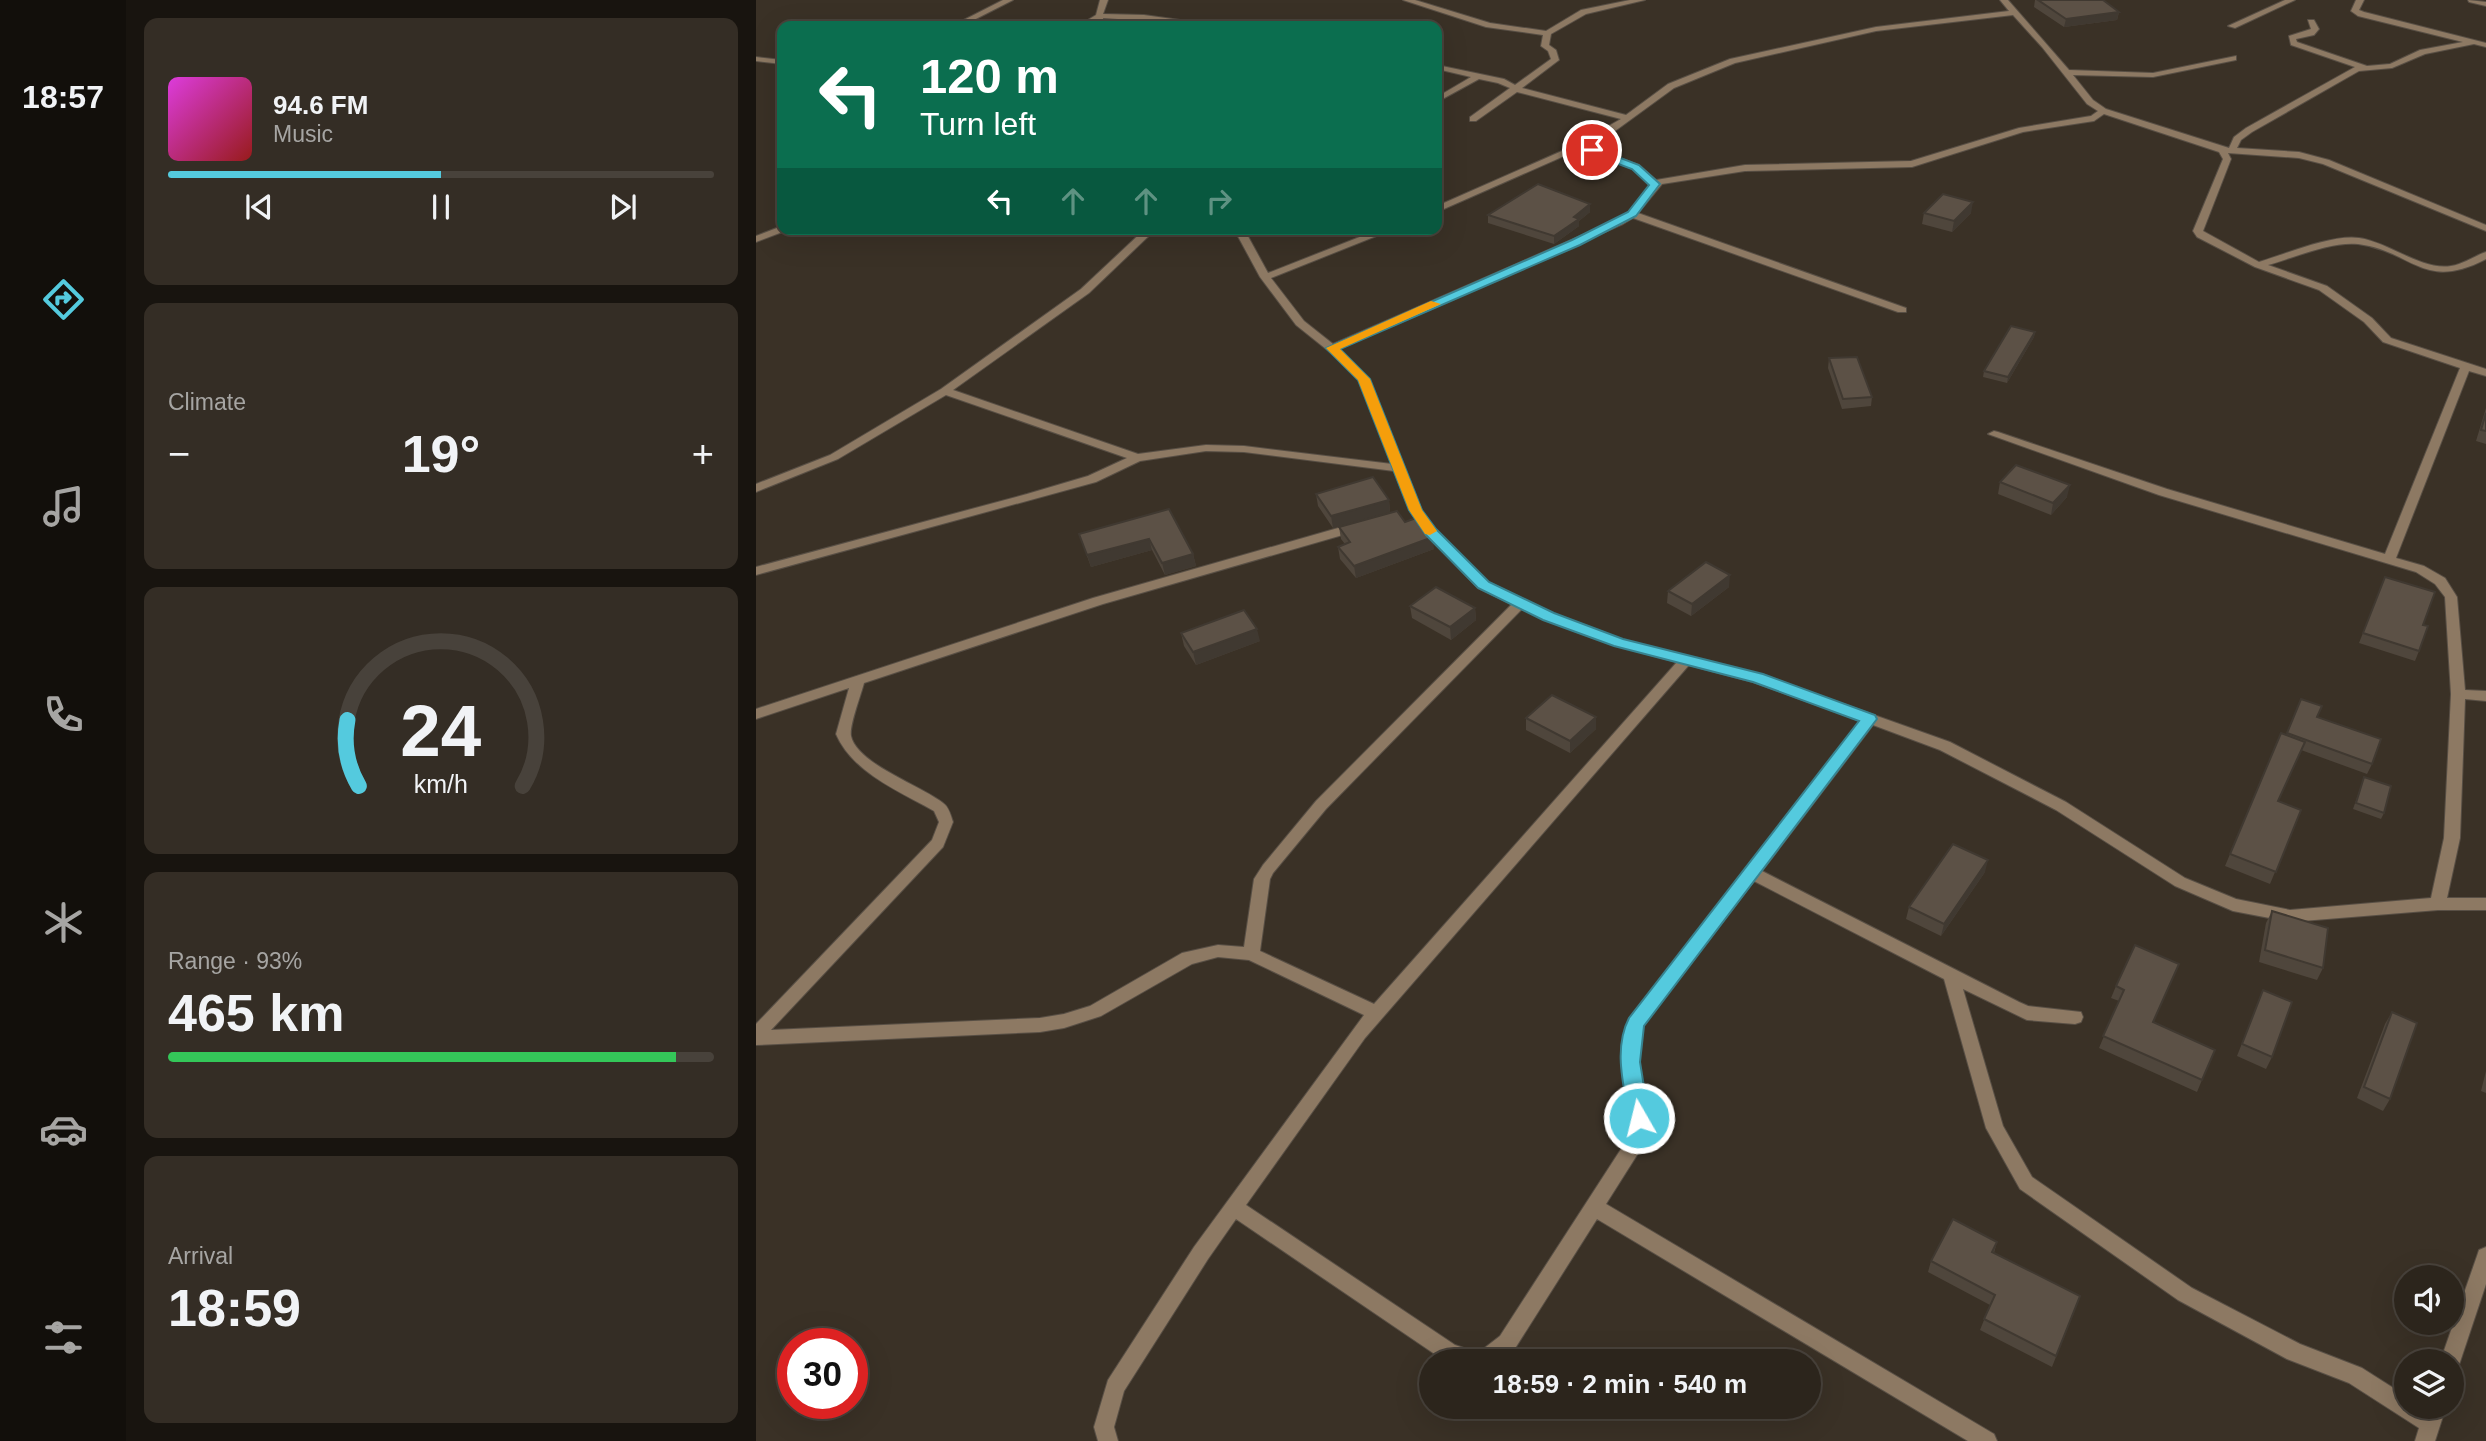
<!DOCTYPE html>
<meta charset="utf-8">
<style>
body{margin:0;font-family:Arial,sans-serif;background:#342d25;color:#f1f3f6;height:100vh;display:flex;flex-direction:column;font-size:26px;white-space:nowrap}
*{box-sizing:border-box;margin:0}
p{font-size:23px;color:#a6a5a3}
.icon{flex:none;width:38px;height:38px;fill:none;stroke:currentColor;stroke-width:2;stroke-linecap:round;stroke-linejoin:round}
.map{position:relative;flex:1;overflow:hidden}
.sheet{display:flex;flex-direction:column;gap:18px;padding:18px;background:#18140f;width:630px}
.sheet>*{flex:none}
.banner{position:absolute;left:21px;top:21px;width:665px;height:214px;border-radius:14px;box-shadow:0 7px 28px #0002,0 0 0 2px #48423b;background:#0b6e4f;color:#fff;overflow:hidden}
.buttons{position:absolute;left:1638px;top:1265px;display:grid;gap:14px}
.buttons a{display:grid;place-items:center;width:70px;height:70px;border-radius:50%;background:#2c251c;box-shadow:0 7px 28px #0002,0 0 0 2px #48423b;font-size:35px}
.speed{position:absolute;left:21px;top:1328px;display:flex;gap:14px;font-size:35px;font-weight:700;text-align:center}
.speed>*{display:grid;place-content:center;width:91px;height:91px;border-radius:50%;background:#2c251c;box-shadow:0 7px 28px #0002,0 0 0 2px #48423b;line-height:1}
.speed .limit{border:10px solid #d22;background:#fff;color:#111}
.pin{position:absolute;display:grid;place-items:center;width:60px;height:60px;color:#fff;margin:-30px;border:4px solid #fff;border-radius:50%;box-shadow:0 2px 7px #0007}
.me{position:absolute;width:77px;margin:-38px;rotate:352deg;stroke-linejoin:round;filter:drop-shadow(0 0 5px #0008)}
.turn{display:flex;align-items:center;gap:24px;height:147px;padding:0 28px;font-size:32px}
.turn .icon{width:91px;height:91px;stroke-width:2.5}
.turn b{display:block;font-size:49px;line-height:60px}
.lanes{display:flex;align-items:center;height:66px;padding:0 28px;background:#0003;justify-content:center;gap:35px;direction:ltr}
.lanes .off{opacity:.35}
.big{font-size:52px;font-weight:700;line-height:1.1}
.sheet .tile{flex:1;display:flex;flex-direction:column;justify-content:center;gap:10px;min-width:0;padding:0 24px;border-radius:14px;background:#342d25}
.sheet .dial{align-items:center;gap:0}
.dial svg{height:182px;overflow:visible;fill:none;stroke:#48423b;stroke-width:7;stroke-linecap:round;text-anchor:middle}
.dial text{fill:#f1f3f6;stroke:none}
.song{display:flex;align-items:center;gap:21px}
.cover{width:84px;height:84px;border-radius:10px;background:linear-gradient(135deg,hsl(300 70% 55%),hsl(0 70% 35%))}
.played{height:7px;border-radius:4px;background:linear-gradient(90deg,#54cade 50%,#48423b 50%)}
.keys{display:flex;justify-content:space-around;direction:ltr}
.heat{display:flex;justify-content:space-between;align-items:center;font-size:38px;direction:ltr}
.charge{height:10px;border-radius:5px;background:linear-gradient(90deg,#34c759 93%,#48423b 0)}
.trip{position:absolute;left:663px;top:1349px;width:402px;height:70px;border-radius:35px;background:#2c251c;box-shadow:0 7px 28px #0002,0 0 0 2px #48423b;font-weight:700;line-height:70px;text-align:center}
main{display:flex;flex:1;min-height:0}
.tab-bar{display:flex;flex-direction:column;width:126px;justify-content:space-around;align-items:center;background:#120f0b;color:#a6a5a3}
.tab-bar .icon{width:49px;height:49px}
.tab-bar .active{color:#54cade}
.tab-bar b{font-size:32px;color:#f1f3f6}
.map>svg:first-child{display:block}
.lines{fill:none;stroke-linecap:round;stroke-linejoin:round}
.minor-casing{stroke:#584f45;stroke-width:2}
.minor{fill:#8d7963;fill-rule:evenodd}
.wall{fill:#4f463c}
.shaded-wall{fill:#403931}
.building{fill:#5c5146;stroke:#403931;stroke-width:2}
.route{fill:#54cade;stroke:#378390;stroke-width:2}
.slow{fill:#f59e0b}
</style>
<main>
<nav class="tab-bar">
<b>18:57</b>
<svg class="icon active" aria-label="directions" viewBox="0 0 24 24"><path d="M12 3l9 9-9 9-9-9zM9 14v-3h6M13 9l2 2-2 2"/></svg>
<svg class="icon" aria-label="music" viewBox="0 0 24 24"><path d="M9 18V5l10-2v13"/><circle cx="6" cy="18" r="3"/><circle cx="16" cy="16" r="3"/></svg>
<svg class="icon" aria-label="phone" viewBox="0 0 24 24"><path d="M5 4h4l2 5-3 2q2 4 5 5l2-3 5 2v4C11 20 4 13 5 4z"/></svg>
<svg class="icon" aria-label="climate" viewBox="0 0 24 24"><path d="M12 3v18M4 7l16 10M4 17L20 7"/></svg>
<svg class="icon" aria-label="car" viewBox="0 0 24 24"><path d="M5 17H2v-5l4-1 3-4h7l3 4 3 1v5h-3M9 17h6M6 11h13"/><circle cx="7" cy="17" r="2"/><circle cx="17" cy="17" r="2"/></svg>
<svg class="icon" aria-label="filters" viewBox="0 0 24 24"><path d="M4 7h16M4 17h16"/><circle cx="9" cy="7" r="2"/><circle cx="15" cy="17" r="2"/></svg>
</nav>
<section class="sheet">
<div class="tile">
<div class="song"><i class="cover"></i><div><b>94.6 FM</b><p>Music</p></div></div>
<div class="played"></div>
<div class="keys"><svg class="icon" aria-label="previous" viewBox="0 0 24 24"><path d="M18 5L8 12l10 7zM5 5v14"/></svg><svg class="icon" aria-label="pause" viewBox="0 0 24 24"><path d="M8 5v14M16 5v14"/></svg><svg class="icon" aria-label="next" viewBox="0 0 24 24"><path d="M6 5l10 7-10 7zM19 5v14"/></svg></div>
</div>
<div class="tile"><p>Climate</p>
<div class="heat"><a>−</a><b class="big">19°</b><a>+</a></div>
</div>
<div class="tile dial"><svg viewBox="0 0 100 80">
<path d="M14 69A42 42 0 1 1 86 69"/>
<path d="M14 69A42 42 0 0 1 9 40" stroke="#54cade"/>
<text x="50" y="56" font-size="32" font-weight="700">24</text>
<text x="50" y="72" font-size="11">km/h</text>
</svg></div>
<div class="tile"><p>Range · 93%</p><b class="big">465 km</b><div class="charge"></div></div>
<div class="tile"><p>Arrival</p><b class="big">18:59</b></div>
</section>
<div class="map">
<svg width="1730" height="1441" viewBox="0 0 1730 1441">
<rect width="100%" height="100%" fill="#3a3126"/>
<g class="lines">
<defs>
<g id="minor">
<path d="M 247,0 L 257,0 L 206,26 L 196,26 Z"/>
<path d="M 344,0 L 352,0 L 347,14 L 388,15 L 467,26 L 347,18 L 349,26 L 341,26 L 340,21 L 331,26 L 322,26 L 340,15 Z"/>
<path d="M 647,0 L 659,0 L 734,23 L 790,31 L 825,10 L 874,0 L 889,0 L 830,14 L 795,34 L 793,45 L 800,50 L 803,60 L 766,88 L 870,115 L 912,84 L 974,59 L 1120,27 L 1253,11 L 1244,0 L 1252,0 L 1313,70 L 1397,73 L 1480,56 L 1480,60 L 1397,77 L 1317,75 L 1337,100 L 1350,109 L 1473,148 L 1478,137 L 1490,128 L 1599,67 L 1535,45 L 1533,36 L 1555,29 L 1552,20 L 1558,20 L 1563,29 L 1558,35 L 1540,39 L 1541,42 L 1611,66 L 1634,64 L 1664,50 L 1707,42 L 1602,16 L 1595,11 L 1600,0 L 1608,0 L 1603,10 L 1608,12 L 1730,43 L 1730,47 L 1718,44 L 1669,54 L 1636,68 L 1603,71 L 1496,132 L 1485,140 L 1481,148 L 1543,152 L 1573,160 L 1730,225 L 1730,231 L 1567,164 L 1543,158 L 1472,153 L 1475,159 L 1447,231 L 1503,262 C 1529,254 1577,234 1603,238 C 1633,242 1666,271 1695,266 C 1708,264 1718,256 1730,252 L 1730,259 C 1667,292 1657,251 1602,244 C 1576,241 1537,258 1512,265 L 1571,286 L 1616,318 L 1635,338 L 1730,369 L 1730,376 L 1713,371 L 1640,558 L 1668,566 L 1689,578 L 1701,597 L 1709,690 L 1730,691 L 1730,701 L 1709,699 L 1704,838 L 1691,898 L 1730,898 L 1730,910 L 1682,910 L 1534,922 L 1477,911 L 1419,886 L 1300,810 L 1184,750 L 1117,725 L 1006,871 L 1263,1002 L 1272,1006 L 1325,1012 L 1327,1017 L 1325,1022 L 1319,1024 L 1271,1020 L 1207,989 L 1247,1126 L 1276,1177 L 1436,1288 L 1544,1344 L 1606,1368 L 1650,1396 L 1650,1407 L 1690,1407 L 1679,1441 L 1659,1441 L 1663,1428 L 1593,1383 L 1531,1359 L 1422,1300 L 1264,1189 L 1230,1128 L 1188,979 L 998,881 L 887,1026 L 883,1062 L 892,1118 L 881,1155 L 850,1204 L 1238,1434 L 1241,1441 L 1212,1441 L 841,1219 L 758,1350 L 743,1362 L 693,1362 L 686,1359 L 480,1219 L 452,1259 L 368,1391 L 358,1427 L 362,1441 L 342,1441 L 338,1427 L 352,1380 L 438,1247 L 608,1015 L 493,960 L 462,957 L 436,964 L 345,1016 L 308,1028 L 284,1032 L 0,1045 L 0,1024 L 176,840 L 183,822 L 178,811 C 143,791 97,773 80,734 L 93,688 L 0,719 L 0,709 L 337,598 L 596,524 L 604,524 L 606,527 L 604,530 L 347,604 L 108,683 C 105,695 93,726 95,736 C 101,764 166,786 187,803 C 193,807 195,816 197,822 L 187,847 L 15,1030 L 284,1018 L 308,1014 L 334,1006 L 426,953 L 462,945 L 488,947 L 498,879 L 507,865 L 560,801 L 756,604 L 722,588 L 671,535 L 654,511 L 638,471 L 488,452 L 450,451 L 384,461 L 340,482 L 0,575 L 0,567 L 271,494 L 332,476 L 371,458 L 190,395 L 82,459 L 0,492 L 0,484 L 74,455 L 185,389 L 325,289 L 389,229 L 400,229 L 333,293 L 197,390 L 382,454 L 450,445 L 488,446 L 636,464 L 603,380 L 575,353 L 540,325 L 504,277 L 478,229 L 488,229 L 512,273 L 624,229 L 638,229 L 515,278 L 548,321 L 577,344 L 861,220 L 873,212 L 895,185 L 877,169 L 824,149 L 681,212 L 681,206 L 815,147 L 865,119 L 761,92 L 720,121 L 714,121 L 714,117 L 754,88 L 742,83 L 723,79 L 681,102 L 681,97 L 715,77 L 681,69 L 681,65 L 748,79 L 759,85 L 795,59 L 792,51 L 785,46 L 787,35 L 730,27 ZM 1257,15 L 1286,47 L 1331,104 L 1342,111 L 1335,116 L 1263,128 L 1155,161 L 989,165 L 900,180 L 883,165 L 831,146 L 859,131 L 918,88 L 979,63 L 1120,31 ZM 1348,114 L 1463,152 L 1467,159 L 1437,231 L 1441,237 L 1499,267 L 1563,290 L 1608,322 L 1627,342 L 1704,368 L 1629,554 L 1411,489 L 1242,432 L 1238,431 L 1232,434 L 1403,495 L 1660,572 L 1679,584 L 1689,597 L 1695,694 L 1688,838 L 1675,898 L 1534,910 L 1480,899 L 1429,878 L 1310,802 L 1194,742 L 1006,675 L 867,640 L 798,614 L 732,582 L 679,529 L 666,511 L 613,379 L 583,349 L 867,224 L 877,218 L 1142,312 L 1150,312 L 1150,308 L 882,213 L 906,184 L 989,171 L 1156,167 L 1267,132 L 1338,121 ZM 766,609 C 815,633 867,648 921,662 L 618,1004 L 504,951 L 514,879 L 517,873 L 570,809 ZM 933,665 L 997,682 L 1105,721 L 873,1019 L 865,1062 L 874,1118 L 867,1146 L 744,1336 L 722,1353 L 699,1345 L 490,1205 L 609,1038 Z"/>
<path d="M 1529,0 L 1539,0 L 1479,28 L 1472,26 Z"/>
<path d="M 1712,0 L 1730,2 L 1730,6 L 1713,2 Z"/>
<path d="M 0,57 L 26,60 L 26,64 L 0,61 Z"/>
<path d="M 26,226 L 26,229 L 31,229 L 29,231 L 0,242 L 0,236 Z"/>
<path d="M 1730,1247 L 1730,1284 L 1704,1362 L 1701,1369 L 1696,1371 L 1696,1362 L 1684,1362 L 1721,1256 L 1723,1250 Z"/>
</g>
</defs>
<!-- minor casing -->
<use href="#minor" class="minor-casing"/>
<!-- minor -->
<use href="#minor" class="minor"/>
</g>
<!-- wall -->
<g class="wall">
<path d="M 1279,0 L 1347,0 L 1363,12 L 1361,20 L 1308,27 L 1278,7 Z"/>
<path d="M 834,204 L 834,212 L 823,221 L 823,226 L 798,244 L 732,223 L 732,215 Z"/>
<path d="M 1168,213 L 1215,213 L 1196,232 L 1166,224 Z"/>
<path d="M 1279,332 L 1278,337 L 1251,383 L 1227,377 L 1228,371 Z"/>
<path d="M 1073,358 L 1116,397 L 1115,406 L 1086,409 L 1072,368 Z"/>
<path d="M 1730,408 L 1730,444 L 1720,441 Z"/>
<path d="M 1244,482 L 1311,497 L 1295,515 L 1242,494 Z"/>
<path d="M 560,494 L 633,500 L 634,512 L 577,528 L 562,506 Z"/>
<path d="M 413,509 L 437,554 L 440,566 L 409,575 L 396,550 L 335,567 L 323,534 Z"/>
<path d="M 649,522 L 678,549 L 600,578 L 584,559 L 582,547 L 589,544 L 585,539 L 583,527 Z"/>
<path d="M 1629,577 L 1667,625 L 1663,651 L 1659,661 L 1603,643 Z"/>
<path d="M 973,587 L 935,616 L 911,603 L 912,591 Z"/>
<path d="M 654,606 L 719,608 L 720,620 L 695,640 L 656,618 Z"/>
<path d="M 425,633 L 504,641 L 440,665 L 428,646 Z"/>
<path d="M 1545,699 L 1561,717 L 1616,764 L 1611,774 L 1545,750 L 1522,801 L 1545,810 L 1514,884 L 1469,866 L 1525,733 L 1531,735 Z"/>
<path d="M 770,718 L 840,729 L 814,753 L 770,730 Z"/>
<path d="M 1608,777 L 1628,813 L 1625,819 L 1597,809 Z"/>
<path d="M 1229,872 L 1185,936 L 1150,919 L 1153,907 Z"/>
<path d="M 1516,911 L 1567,968 L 1561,980 L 1503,962 L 1510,923 Z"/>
<path d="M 1418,976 L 1397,1023 L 1446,1080 L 1441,1092 L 1343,1048 L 1363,1001 L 1355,998 L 1360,986 Z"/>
<path d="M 1507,990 L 1516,1057 L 1510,1069 L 1481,1056 Z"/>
<path d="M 1636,1012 L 1634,1099 L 1627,1111 L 1601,1098 L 1629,1024 Z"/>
<path d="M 1730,1071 L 1730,1093 L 1725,1091 Z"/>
<path d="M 1241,1242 L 1238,1253 L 1324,1296 L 1296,1367 L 1224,1330 L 1234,1305 L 1172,1272 L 1175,1261 Z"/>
</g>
<!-- shaded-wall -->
<g class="shaded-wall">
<path d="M 1363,12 L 1361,20 L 1308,27 L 1310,19 Z"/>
<path d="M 1217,202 L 1215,213 L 1196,232 L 1198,221 Z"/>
<path d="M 834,204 L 834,212 L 823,221 L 823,226 L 798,244 L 798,236 L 818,217 Z"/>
<path d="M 1279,332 L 1278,337 L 1251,383 L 1252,377 Z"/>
<path d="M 1314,485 L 1311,497 L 1295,515 L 1297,503 Z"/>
<path d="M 633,500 L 634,512 L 577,528 L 575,516 Z"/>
<path d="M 677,537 L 678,549 L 600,578 L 598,566 Z"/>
<path d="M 393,539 L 396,550 L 335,567 L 331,555 Z"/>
<path d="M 437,554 L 440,566 L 409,575 L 406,563 Z"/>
<path d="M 974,575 L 973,587 L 935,616 L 936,604 Z"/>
<path d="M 719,608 L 720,620 L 695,640 L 694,627 Z"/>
<path d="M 501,629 L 504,641 L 440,665 L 437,652 Z"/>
<path d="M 840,717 L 840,729 L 814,753 L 814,741 Z"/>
<path d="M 1232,860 L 1229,872 L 1185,936 L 1188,924 Z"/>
</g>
<!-- building -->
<g class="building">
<path d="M 1282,0 L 1347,0 L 1363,12 L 1310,19 Z"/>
<path d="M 782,184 L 834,204 L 818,217 L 823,219 L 798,236 L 732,215 Z"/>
<path d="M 1187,194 L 1217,202 L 1198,221 L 1168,213 Z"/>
<path d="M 1255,326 L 1279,332 L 1252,377 L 1228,371 Z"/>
<path d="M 1101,357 L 1116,397 L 1087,399 L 1073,358 Z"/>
<path d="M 1730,413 L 1730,431 L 1725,430 Z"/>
<path d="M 1260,465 L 1314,485 L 1297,503 L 1244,482 Z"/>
<path d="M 617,477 L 633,500 L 575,516 L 560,494 Z"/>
<path d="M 413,509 L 437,554 L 406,563 L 393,539 L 331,555 L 323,534 Z"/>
<path d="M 641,511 L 649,522 L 660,518 L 677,537 L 598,566 L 582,547 L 594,542 L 583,527 Z"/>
<path d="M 950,562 L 974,575 L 936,604 L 912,591 Z"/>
<path d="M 1629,577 L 1679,592 L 1667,625 L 1672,626 L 1663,651 L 1607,633 Z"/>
<path d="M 680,587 L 719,608 L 694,627 L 654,606 Z"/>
<path d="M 488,610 L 501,629 L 437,652 L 425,633 Z"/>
<path d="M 796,695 L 840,717 L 814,741 L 770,718 Z"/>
<path d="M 1545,699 L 1566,706 L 1561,717 L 1625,739 L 1616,764 L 1531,733 Z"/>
<path d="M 1525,733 L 1549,742 L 1522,801 L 1545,810 L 1520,872 L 1474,854 Z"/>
<path d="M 1608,777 L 1635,786 L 1628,813 L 1600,803 Z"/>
<path d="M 1197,844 L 1232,860 L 1188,924 L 1153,907 Z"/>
<path d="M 1516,911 L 1572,928 L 1567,968 L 1509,950 Z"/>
<path d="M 1379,945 L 1423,964 L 1397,1022 L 1459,1050 L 1446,1080 L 1347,1036 L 1368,990 L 1360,986 Z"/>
<path d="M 1507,990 L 1536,1002 L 1516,1057 L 1486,1044 Z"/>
<path d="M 1636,1012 L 1661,1023 L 1634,1099 L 1608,1087 Z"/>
<path d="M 1197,1219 L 1241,1242 L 1236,1252 L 1324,1296 L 1300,1356 L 1228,1319 L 1239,1295 L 1175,1261 Z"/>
</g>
<!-- route -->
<path class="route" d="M 836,147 L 883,165 L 904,184 L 880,216 L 824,245 L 584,349 L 614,379 L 666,510 L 680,529 L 733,582 L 798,613 L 867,639 L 1007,674 L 1119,715 L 1121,719 L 888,1026 L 884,1062 L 893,1118 L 890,1124 L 883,1126 L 876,1124 L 873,1118 C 868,1086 857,1049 873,1018 L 1103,721 L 997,682 L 858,646 L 787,620 L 722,588 L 670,535 L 653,510 L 602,380 L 570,348 L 816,240 L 872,212 L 893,185 L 876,169 L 833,153 L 833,148 Z"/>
<!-- slow -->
<path class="slow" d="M 675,301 L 685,304 L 584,349 L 614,379 L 666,510 L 681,531 L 674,535 L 669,534 L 653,510 L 602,380 L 570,348 Z"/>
</svg>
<div class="buttons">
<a><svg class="icon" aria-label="sound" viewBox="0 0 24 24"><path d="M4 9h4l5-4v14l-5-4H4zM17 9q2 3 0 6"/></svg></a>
<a><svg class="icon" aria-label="layers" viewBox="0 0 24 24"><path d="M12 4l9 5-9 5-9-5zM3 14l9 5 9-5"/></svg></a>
</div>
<div class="speed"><div class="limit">30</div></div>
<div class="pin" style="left:836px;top:150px;background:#d93025"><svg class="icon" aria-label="arrive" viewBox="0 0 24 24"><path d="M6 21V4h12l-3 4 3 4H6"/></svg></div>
<svg class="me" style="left:883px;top:1118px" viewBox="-20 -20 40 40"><circle r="17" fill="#54cade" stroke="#fff" stroke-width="3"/><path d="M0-11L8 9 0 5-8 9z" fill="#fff"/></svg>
<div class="trip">18:59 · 2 min · 540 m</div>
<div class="banner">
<div class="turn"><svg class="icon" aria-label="left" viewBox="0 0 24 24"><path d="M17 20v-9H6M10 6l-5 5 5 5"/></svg><div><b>120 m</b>Turn left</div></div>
<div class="lanes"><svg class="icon" aria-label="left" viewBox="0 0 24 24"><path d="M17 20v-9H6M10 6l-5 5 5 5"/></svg><svg class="icon off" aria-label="ahead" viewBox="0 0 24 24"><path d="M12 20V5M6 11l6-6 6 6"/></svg><svg class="icon off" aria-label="ahead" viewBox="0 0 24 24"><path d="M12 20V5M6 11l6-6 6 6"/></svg><svg class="icon off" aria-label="right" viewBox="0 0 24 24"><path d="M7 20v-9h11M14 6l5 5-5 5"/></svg></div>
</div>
</div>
</main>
